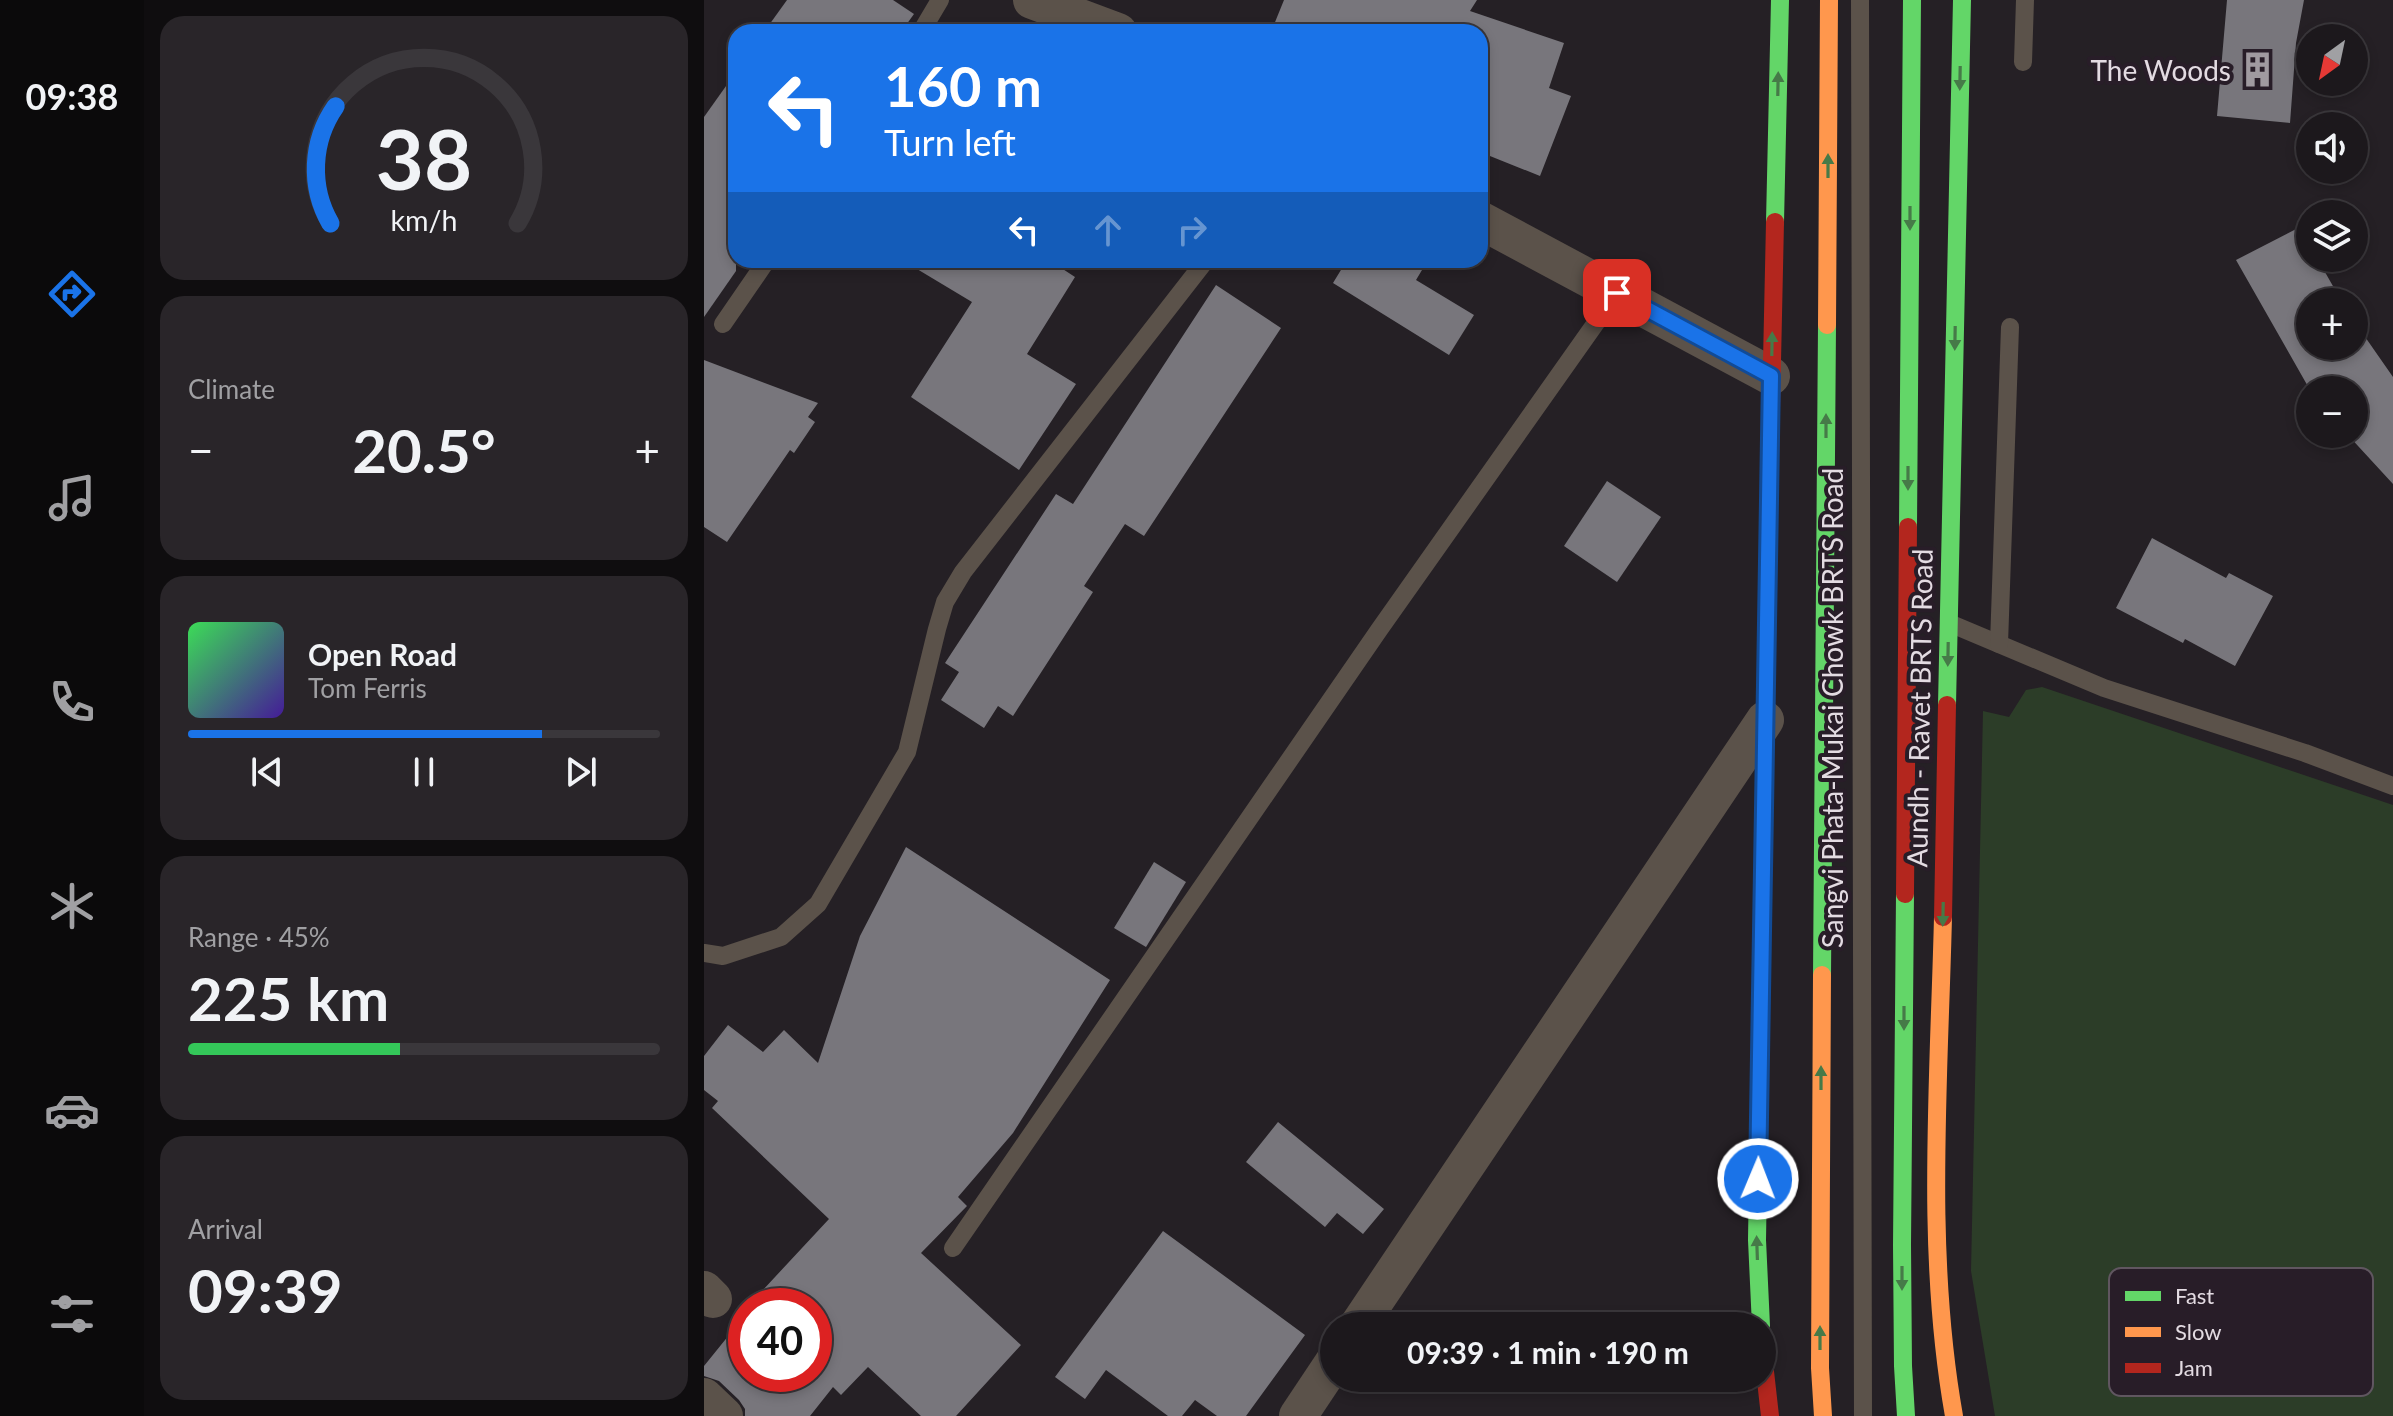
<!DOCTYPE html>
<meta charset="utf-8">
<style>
body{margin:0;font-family:Lato,sans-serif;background:#292529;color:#f1f3f6;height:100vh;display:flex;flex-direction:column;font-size:30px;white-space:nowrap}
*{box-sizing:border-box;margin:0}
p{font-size:26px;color:#a0a0a3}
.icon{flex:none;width:44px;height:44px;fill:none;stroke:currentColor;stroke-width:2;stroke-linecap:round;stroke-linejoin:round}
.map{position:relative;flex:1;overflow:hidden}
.drawer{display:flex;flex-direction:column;gap:16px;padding:16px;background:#0f0d0f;width:560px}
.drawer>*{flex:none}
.guide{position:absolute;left:24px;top:24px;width:760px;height:244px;border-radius:24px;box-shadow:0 4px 12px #0003,0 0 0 2px #3a373b;background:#1a73e8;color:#fff;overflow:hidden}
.needle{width:52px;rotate:213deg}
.buttons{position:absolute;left:1592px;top:24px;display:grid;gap:16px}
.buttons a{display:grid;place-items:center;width:72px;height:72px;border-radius:50%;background:#1c181c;box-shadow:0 4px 12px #0003,0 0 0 2px #3a373b;font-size:40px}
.speed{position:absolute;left:24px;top:1288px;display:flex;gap:16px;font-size:40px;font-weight:700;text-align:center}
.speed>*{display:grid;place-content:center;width:104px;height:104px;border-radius:50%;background:#1c181c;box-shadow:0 4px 12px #0003,0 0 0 2px #3a373b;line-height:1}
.speed .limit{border:12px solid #d22;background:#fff;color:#111}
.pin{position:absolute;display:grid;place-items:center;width:68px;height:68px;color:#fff;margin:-34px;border-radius:16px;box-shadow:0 4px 12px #0006}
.me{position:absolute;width:88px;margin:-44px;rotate:1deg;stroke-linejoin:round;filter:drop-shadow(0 0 6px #0008)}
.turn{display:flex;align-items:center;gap:28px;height:168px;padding:0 24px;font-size:36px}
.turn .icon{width:104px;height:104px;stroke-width:2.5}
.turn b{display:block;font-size:56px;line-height:68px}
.lanes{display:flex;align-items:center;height:76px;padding:0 24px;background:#0003;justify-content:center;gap:40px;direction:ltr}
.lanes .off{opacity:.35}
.big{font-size:60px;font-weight:700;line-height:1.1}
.drawer .card{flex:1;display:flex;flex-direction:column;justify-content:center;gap:12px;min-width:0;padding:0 28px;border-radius:24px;background:#292529}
.drawer .dial{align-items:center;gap:0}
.dial svg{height:208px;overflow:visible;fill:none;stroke:#3a373b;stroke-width:7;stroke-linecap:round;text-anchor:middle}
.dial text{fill:#f1f3f6;stroke:none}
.song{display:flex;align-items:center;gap:24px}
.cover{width:96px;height:96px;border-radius:12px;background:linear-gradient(135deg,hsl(130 70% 55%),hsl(260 70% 35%))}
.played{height:8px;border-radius:4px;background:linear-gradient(90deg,#1a73e8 75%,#3a373b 75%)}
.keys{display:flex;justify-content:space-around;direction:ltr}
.heat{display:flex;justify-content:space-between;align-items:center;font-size:44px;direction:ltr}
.charge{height:12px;border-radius:6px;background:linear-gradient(90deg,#34c759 45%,#3a373b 0)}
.trip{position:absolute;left:616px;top:1312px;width:456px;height:80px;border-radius:40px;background:#1c181c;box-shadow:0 4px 12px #0003,0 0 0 2px #3a373b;font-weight:700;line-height:80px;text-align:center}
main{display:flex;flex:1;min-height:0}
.dock{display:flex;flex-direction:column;width:144px;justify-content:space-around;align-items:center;background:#0b0a0b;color:#a0a0a3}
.dock .icon{width:56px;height:56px}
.dock .selected{color:#1a73e8}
.dock b{font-size:36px;color:#f1f3f6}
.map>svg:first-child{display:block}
.green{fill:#2c3d28}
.building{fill:#78767c}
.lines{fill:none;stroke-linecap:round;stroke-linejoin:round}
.lane{stroke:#5b524a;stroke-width:18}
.street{stroke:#5b524a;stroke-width:38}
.fast{stroke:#63d668;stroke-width:18}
.slow{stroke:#ff974d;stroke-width:18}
.jam{stroke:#b3261e;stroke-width:18}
.oneway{fill:#467a48}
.route-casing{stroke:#114b97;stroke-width:20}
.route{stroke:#1a73e8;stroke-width:14}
.labels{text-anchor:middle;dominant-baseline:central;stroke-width:8;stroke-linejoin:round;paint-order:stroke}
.poi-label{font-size:28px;fill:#e3dbe2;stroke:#281d28;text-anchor:end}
.street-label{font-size:28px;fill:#e3dbe2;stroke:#281d28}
.key{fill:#281d28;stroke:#605660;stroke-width:2}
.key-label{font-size:22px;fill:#e3dbe2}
</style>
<main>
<nav class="dock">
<b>09:38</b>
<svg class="icon selected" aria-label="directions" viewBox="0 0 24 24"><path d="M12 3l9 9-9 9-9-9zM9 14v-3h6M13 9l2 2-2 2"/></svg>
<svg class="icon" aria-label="music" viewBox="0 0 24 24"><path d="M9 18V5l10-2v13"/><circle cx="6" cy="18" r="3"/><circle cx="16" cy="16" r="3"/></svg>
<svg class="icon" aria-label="phone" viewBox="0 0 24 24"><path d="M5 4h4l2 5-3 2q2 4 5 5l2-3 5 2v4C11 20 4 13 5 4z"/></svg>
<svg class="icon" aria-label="climate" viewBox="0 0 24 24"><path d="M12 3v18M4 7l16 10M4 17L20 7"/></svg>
<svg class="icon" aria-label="car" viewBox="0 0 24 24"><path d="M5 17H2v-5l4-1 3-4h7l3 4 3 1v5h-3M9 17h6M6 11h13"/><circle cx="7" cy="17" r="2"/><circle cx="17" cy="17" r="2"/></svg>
<svg class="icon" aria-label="filters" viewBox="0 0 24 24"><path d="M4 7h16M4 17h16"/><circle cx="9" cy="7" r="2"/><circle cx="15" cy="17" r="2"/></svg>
</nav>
<section class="drawer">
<div class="card dial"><svg viewBox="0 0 100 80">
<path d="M14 69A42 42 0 1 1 86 69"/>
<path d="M14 69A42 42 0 0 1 16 24" stroke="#1a73e8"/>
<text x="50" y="56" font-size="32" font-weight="700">38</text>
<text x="50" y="72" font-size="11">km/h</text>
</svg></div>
<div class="card"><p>Climate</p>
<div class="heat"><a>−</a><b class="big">20.5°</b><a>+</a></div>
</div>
<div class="card">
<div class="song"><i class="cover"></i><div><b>Open Road</b><p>Tom Ferris</p></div></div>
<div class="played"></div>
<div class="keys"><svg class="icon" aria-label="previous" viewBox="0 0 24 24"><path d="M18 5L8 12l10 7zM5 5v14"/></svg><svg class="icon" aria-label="pause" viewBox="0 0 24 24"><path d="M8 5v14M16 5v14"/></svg><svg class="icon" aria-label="next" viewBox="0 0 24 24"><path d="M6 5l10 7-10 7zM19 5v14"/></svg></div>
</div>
<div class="card"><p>Range · 45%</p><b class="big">225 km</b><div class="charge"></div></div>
<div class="card"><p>Arrival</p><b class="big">09:39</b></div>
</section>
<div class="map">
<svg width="1689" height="1416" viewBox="0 0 1689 1416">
<rect width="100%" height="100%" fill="#252025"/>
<!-- green -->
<path class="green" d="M 1338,687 L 1689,805 L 1689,1416 L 1291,1416 L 1267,1271 L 1279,711 L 1305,717 L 1322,690 Z"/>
<!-- building -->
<g class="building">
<path d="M 83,0 L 189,0 L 210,14 L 197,32 L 60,32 Z"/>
<path d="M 580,0 L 773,0 L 766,11 L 860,43 L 845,88 L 867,96 L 836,176 L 776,152 L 776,32 L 567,32 Z"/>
<path d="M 1523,0 L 1600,0 L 1592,43 L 1586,123 L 1513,116 Z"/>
<path d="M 32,72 L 32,271 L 0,317 L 0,117 Z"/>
<path d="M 1596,227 L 1606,245 L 1606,258 L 1613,258 L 1638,302 L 1606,302 L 1606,346 L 1650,346 L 1650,321 L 1689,377 L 1689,484 L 1643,434 L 1650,434 L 1650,390 L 1606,390 L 1532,260 Z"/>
<path d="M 198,260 L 345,260 L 371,277 L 323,354 L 372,384 L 315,470 L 207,397 L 268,302 Z"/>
<path d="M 643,260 L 724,260 L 712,280 L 770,315 L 745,355 L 629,283 Z"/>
<path d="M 512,285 L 577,328 L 440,536 L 421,524 L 380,586 L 389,592 L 309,716 L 294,706 L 280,728 L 237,700 L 255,672 L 241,663 L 352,494 L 369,504 Z"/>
<path d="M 0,360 L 114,403 L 104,417 L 111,422 L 90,453 L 86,450 L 23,542 L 0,527 Z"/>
<path d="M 903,481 L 957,517 L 913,582 L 860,546 Z"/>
<path d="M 1448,538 L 1522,578 L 1525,573 L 1569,596 L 1531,666 L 1481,639 L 1479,643 L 1412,608 Z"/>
<path d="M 202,847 L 406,980 L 309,1133 L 254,1197 L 263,1206 L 217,1253 L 317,1345 L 252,1416 L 217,1416 L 164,1367 L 137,1395 L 129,1387 L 106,1416 L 41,1416 L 41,1409 L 35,1400 L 15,1381 L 0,1376 L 0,1366 L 42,1314 L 42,1374 L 110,1374 L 110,1306 L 44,1306 L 125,1219 L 8,1108 L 14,1101 L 0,1090 L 0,1056 L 24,1025 L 59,1052 L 80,1030 L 114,1063 L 156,936 Z"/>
<path d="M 450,862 L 482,882 L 442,947 L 410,928 Z"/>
<path d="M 574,1122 L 680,1209 L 659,1234 L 633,1213 L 621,1227 L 542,1162 Z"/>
<path d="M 459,1231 L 601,1335 L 542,1416 L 513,1416 L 491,1400 L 478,1416 L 464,1416 L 402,1370 L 381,1399 L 351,1377 Z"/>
</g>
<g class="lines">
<!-- lane -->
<g class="lane">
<path d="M 1156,0 L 1159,1416"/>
<path d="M 217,32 L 236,0"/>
<path d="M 1319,62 L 1321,0"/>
<path d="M 19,324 L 63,260"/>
<path d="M 1245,623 L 1400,688 L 1601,753 L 1689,786"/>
<path d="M 1295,644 L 1306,327"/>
<path d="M 0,953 L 19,956 L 77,937 L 114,904 L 203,752 L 233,629 L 241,602 L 259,572 L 502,260"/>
<path d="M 249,1248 L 675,630 L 913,293"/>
</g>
<!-- street -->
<g class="street">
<path d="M 328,0 L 414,32"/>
<path d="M 776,220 L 1067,376"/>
<path d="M 0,1290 L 9,1299"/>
<path d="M 654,1326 L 1061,720"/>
<path d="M 0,1397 L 20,1416"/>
<path d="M 594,1416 L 630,1362"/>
</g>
<!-- fast -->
<g class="fast">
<path d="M 1071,222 L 1076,0"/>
<path d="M 1204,527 L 1208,0"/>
<path d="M 1243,705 L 1258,0"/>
<path d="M 1201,894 L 1198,1245 L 1199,1366 L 1202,1416"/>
<path d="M 1118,975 L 1123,325"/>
<path d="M 1057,1326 L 1053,1240 L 1065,501"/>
</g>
<!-- slow -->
<g class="slow">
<path d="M 1123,325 L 1125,0"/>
<path d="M 1239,917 C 1235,1083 1221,1253 1250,1416"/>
<path d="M 1118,975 L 1116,1368 L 1119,1416"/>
</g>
<!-- jam -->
<g class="jam">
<path d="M 1065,501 L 1071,222"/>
<path d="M 1201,894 L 1204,527"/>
<path d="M 1239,917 L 1243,705"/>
<path d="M 1058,1345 L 1066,1416"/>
</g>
</g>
<!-- one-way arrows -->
<defs><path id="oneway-solid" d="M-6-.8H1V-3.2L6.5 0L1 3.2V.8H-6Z" transform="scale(2)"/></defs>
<g class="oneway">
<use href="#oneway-solid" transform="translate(1256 78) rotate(91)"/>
<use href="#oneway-solid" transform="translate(1074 84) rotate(-89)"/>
<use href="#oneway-solid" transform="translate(1124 166) rotate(-90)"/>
<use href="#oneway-solid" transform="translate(1206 218) rotate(90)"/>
<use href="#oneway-solid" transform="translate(1251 338) rotate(91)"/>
<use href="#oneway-solid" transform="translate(1068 344) rotate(-89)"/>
<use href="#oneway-solid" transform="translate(1122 426) rotate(-90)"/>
<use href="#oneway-solid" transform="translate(1204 478) rotate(90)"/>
<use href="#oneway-solid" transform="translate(1244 654) rotate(91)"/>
<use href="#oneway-solid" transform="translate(1239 914) rotate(91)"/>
<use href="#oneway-solid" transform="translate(1200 1018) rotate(90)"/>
<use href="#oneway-solid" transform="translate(1117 1078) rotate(-90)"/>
<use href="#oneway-solid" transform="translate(1053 1248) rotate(-92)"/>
<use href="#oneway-solid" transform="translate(1198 1278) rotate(90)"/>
<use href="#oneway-solid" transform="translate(1116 1338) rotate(-90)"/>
</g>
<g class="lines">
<defs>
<path id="route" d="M 913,293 L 1067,376 L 1054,1179"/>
</defs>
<!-- route casing -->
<use href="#route" class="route-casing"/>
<!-- route -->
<use href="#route" class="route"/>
</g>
<!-- icons -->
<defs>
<symbol id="building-bare" viewBox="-9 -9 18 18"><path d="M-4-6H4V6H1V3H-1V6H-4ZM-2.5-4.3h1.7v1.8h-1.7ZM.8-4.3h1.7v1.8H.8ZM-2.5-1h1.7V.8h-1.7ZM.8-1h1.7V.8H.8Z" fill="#a09aa0" stroke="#281d28" stroke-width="2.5" paint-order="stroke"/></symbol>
</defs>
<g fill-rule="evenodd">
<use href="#building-bare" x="1528" y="44" width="51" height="51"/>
</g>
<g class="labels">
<!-- poi labels -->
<g class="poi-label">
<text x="1527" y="70">The Woods</text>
</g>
<!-- street labels -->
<g class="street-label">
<text transform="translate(1128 708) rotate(-90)">Sangvi Phata-Mukai Chowk BRTS Road</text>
<text transform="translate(1215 708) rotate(-89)">Aundh - Ravet BRTS Road</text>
</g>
</g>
<!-- legend -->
<rect x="1405" y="1268" width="264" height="128" rx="12" class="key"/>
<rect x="1421" y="1291" width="36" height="10" fill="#63d668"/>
<rect x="1421" y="1327" width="36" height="10" fill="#ff974d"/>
<rect x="1421" y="1363" width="36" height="10" fill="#b3261e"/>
<g class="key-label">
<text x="1471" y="1304">Fast</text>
<text x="1471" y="1340">Slow</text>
<text x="1471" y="1376">Jam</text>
</g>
</svg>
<div class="buttons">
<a><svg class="needle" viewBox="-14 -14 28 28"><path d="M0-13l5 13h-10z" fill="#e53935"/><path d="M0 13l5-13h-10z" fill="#a0a0a3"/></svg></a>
<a><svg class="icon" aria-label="sound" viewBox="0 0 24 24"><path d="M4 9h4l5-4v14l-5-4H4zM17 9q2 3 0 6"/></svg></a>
<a><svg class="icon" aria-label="layers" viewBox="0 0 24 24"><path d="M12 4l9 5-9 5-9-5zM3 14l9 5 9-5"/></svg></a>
<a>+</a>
<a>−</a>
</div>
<div class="speed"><div class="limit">40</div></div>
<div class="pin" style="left:913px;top:293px;background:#d93025"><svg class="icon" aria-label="arrive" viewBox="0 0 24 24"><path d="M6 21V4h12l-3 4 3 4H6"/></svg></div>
<svg class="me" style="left:1054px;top:1179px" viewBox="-20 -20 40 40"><circle r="17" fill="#1a73e8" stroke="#fff" stroke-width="3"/><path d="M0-11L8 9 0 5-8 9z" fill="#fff"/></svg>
<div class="trip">09:39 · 1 min · 190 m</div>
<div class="guide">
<div class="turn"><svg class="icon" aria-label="left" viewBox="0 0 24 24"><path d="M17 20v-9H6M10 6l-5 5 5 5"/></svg><div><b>160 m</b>Turn left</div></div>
<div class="lanes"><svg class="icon" aria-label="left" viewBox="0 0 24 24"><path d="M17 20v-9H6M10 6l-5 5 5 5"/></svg><svg class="icon off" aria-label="ahead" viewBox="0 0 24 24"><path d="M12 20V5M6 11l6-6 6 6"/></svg><svg class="icon off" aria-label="right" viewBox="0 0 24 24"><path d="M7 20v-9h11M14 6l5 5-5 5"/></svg></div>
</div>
</div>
</main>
